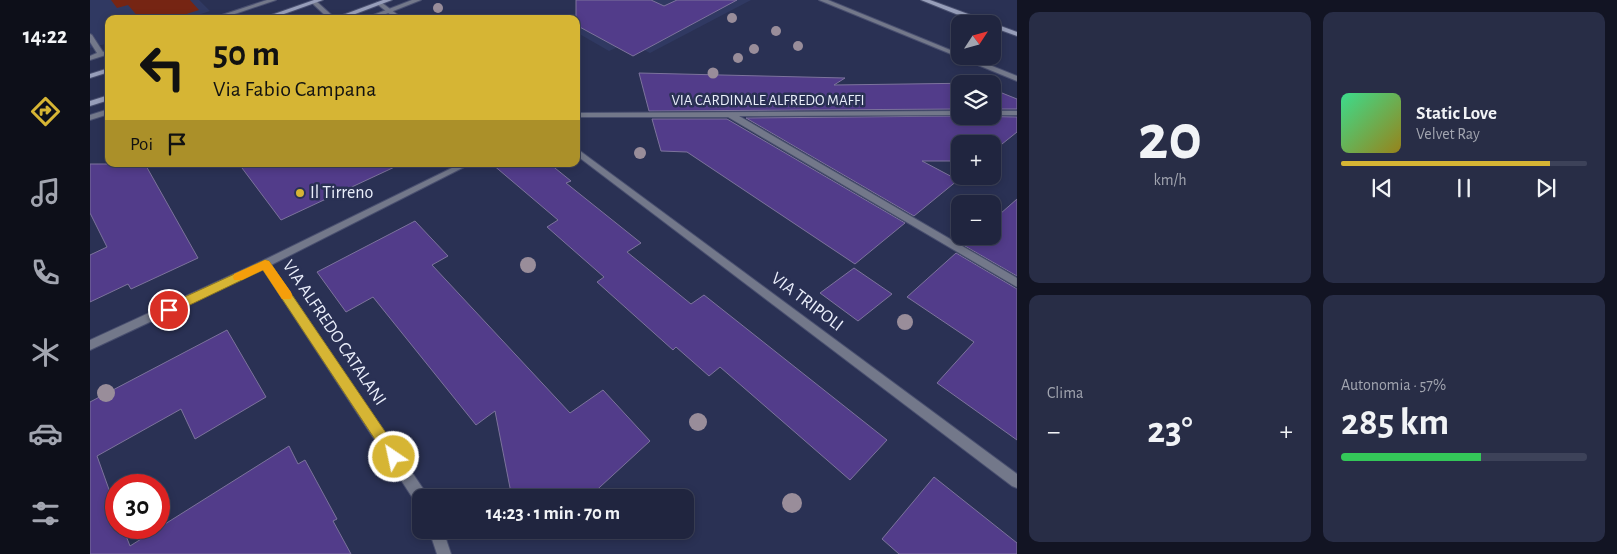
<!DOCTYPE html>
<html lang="it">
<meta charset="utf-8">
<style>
body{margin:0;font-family:"Alegreya Sans",sans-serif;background:#282d46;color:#f1f3f6;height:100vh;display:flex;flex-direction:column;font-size:19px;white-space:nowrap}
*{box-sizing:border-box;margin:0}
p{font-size:16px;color:#a2a5b0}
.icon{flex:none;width:28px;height:28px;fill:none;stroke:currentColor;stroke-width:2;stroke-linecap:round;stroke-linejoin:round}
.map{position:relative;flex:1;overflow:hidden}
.sheet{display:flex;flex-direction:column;gap:12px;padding:12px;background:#121423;width:600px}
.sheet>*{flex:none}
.hud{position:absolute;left:15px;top:15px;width:475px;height:152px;border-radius:10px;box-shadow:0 2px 8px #0003,0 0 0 1px #3d4259;background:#d6b534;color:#111;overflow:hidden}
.needle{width:32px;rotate:54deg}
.buttons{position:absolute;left:861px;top:15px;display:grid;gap:10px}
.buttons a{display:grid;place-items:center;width:50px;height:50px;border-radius:10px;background:#20253f;box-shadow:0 2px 8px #0003,0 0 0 1px #3d4259;font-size:25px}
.speed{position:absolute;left:15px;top:474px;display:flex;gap:10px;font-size:25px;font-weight:700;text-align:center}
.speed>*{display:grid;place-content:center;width:65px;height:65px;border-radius:50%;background:#20253f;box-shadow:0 2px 8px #0003,0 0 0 1px #3d4259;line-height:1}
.speed .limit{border:8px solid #d22;background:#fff;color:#111}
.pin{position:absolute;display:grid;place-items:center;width:42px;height:42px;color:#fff;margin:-21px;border:2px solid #fff;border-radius:50%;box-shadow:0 1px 5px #0007}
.me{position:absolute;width:55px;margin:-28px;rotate:326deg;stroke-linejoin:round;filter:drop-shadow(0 0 4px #0008)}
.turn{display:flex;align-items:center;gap:18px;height:105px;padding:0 25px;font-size:22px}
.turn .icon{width:65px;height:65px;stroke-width:2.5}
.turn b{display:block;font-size:35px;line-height:42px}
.then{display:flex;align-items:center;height:48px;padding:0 25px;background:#0003;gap:10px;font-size:19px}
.big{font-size:38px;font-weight:700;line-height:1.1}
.sheet .tile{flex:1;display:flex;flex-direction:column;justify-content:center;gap:8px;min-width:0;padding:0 18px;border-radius:10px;background:#282d46}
.sheet .dial{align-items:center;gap:0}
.dial b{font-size:65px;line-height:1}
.song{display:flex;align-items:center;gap:15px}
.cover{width:60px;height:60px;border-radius:8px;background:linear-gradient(135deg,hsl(150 70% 55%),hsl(50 70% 35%))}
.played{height:5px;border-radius:2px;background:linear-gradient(90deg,#d6b534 85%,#3d4259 85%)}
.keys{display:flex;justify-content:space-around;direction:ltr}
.heat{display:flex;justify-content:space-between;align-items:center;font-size:28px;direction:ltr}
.charge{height:8px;border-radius:4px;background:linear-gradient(90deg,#34c759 57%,#3d4259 0)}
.sheet .tiles{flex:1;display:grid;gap:12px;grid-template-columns:repeat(2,1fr)}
.trip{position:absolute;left:322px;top:489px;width:282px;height:50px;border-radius:10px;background:#20253f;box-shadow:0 2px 8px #0003,0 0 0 1px #3d4259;font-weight:700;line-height:50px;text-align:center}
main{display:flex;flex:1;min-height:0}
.tab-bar{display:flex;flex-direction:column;width:90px;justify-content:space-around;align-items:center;background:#0d0f19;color:#a2a5b0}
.tab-bar .icon{width:35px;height:35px}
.tab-bar .current{color:#d6b534}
.tab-bar b{font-size:22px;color:#f1f3f6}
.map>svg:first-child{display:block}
.built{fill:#303962}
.green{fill:#762513}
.building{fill:#523c8a;stroke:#7c739c}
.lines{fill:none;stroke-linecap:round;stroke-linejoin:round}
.service-casing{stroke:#494f6f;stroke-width:2}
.minor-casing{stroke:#494f6f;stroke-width:2}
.tertiary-casing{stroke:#494f6f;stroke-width:2}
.secondary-casing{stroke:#494f6f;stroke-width:2}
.service{fill:#73788a;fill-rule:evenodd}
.minor{fill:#73788a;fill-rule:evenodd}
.tertiary{fill:#73788a;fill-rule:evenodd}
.secondary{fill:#979eba;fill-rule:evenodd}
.tree{fill:#998d9a}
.route{fill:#d6b534;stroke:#8b7622}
.slow{fill:#f59e0b}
.poi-dot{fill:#d6b534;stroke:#2a3154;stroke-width:2}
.labels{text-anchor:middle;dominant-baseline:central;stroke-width:5;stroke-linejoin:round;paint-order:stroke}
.far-street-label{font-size:15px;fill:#eaeefb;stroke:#2a3154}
.poi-label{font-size:18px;fill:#eaeefb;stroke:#2a3154;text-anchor:start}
.street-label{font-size:18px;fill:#eaeefb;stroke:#2a3154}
</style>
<main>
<nav class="tab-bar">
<b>14:22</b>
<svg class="icon current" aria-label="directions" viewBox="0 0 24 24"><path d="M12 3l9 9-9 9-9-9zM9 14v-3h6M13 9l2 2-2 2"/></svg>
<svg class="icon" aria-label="music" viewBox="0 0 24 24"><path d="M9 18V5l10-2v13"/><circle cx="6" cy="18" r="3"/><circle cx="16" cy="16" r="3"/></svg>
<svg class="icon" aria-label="phone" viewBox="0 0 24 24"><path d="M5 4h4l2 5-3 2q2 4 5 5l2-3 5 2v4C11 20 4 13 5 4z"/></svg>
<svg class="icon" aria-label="climate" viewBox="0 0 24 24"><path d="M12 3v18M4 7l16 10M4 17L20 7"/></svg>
<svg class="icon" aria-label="car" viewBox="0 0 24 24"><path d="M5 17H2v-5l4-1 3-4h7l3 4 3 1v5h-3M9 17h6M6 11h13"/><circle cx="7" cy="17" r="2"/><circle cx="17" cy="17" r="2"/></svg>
<svg class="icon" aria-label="filters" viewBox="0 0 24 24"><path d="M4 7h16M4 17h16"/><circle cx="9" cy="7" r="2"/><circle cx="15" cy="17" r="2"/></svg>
</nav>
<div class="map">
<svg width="927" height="554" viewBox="0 0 927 554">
<rect width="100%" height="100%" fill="#2a3154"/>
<!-- built -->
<g class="built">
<path d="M 0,0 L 109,0 L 120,11 L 96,19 L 19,19 L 19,43 L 0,48 Z"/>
<path d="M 516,0 L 661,0 L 560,53 L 539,42 L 519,51 L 486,32 L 486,19 L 473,19 Z"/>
</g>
<!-- green -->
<path class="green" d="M 21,0 L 100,0 L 109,10 L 81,19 L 50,19 L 38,5 L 27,8 Z"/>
<!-- building -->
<g class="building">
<path d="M 486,0 L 561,0 L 574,6 L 587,0 L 647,0 L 543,56 L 486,25 Z"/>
<path d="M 549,73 L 755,78 L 744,85 L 889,83 L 890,84 L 870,84 L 870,109 L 559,111 Z"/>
<path d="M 902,89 L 927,99 L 927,109 L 902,109 Z"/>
<path d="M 871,116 L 927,117 L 927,132 L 902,152 L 902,144 L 870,144 L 870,161 L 832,161 L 868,180 L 824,216 L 656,118 Z"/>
<path d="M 562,119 L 637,119 L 815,223 L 765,264 L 597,152 L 571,151 Z"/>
<path d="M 0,164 L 55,164 L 108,258 L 41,289 L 38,284 L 0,302 L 0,255 L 17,247 L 0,213 Z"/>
<path d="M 149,164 L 311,164 L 191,220 Z"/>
<path d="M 402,164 L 460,164 L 481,181 L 476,183 L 551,243 L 537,252 L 601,304 L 614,295 L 797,440 L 760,480 L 630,367 L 619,376 L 586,347 L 583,350 L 507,282 L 514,277 L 457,227 L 468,220 Z"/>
<path d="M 927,199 L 927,276 L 875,246 L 885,236 L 902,236 L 902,221 Z"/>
<path d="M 325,221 L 358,256 L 342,265 L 480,413 L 513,390 L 560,441 L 498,498 L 422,498 L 405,411 L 386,425 L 283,297 L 256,312 L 227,272 Z"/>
<path d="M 866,253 L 927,289 L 927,440 L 847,383 L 884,342 L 817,297 Z"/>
<path d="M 764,268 L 802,294 L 768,321 L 730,293 Z"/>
<path d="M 137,330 L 176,397 L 105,439 L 91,409 L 7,456 L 26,509 L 26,528 L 33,528 L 40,546 L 199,446 L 208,464 L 215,460 L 247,519 L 243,521 L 261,554 L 0,554 L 0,402 Z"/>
<path d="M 844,477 L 927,543 L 927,554 L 809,554 L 792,539 Z"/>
</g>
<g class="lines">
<defs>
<g id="service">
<path d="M 177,0 L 186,0 L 130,19 L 120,19 Z"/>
<path d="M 322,0 L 331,0 L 283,19 L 273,19 Z"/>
<path d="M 0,34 L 2,35 L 13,52 L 19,50 L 19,54 L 0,60 L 0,56 L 7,53 L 0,42 Z"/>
<path d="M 19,109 L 19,114 L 0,120 L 0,115 Z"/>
</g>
<g id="minor">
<path d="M 222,1 L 226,1 L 246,19 L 239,19 L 222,3 Z"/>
<path d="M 287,2 L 291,2 L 313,19 L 306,19 L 287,4 Z"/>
<path d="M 870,111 L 870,115 L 649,116 L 927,278 L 927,287 L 638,117 L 486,117 L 486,113 Z"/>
<rect x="902" y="111" width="25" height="4"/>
<path d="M 486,148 L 927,474 L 927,488 L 922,486 L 486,155 Z"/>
<path d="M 370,164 L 380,164 L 181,265 L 336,493 L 337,498 L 331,498 L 331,504 L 326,503 L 173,269 L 0,350 L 0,340 L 172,261 Z"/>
<path d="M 339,530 L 353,530 L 361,554 L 347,554 Z"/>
</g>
<path id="tertiary" d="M 729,0 L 738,0 L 870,54 L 870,56 L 877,56 L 927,76 L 927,81 Z"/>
<g id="secondary">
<path d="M 224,0 L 233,0 L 180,19 L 170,19 Z"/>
<path d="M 293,0 L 302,0 L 252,19 L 242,19 Z"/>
<path d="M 831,0 L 840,0 L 927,32 L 927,36 L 902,27 L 902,24 L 891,24 Z"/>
<path d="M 19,68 L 19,72 L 0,78 L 0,74 Z"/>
<path d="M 19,95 L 19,100 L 0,106 L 0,101 Z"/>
</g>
</defs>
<!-- service casing -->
<use href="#service" class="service-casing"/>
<!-- minor casing -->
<use href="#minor" class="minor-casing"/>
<!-- tertiary casing -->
<use href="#tertiary" class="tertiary-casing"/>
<!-- secondary casing -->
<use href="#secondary" class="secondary-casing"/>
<!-- service -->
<use href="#service" class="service"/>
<!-- minor -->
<use href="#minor" class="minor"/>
<!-- tertiary -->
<use href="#tertiary" class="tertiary"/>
<!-- secondary -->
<use href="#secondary" class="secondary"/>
</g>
<!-- trees -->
<g class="tree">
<circle cx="348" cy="8" r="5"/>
<circle cx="642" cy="18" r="5"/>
<circle cx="686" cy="31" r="5"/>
<circle cx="708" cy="46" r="5"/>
<circle cx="664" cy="49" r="5"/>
<circle cx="648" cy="58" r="5"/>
<circle cx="623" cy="73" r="5.5"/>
<circle cx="550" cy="153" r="6"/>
<circle cx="438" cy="265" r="8"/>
<circle cx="815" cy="322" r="8"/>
<circle cx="16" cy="393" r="9"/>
<circle cx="608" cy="422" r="9"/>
<circle cx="702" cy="503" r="10"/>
</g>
<!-- route -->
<path class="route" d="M 175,260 L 179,261 L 309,452 L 312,457 L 309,462 L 304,464 L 300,462 L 173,270 L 83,313 L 75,313 L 73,310 L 75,306 Z"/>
<!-- slow -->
<path class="slow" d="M 175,260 L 179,261 L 201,292 L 202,295 L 201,299 L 192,299 L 173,270 L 152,280 L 144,280 L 143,277 L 144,274 Z"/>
<!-- markers -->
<circle class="poi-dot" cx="210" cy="193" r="5"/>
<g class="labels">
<!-- far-street labels -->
<g class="far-street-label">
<text x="678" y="100">VIA CARDINALE ALFREDO MAFFI</text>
</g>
<!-- poi labels -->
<g class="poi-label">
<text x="220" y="193">Il Tirreno</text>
</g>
<!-- street labels -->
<g class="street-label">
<text transform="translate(717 302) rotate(37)">VIA TRIPOLI</text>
<text transform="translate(244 333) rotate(56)">VIA ALFREDO CATALANI</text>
</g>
</g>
</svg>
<div class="buttons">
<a><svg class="needle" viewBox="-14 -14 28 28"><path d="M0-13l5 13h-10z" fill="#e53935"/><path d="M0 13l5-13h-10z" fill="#a2a5b0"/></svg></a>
<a><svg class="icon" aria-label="layers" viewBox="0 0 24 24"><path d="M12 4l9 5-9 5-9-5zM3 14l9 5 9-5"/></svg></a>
<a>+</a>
<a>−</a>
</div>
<div class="speed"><div class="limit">30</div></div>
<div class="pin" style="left:79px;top:310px;background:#d93025"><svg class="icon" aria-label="arrive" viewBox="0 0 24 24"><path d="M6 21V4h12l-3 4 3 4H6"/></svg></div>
<svg class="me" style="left:304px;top:457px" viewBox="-20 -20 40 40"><circle r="17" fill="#d6b534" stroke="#fff" stroke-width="3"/><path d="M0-11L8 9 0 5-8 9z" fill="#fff"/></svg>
<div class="trip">14:23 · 1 min · 70 m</div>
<div class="hud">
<div class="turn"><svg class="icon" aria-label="left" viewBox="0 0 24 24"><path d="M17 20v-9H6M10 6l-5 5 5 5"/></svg><div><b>50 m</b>Via Fabio Campana</div></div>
<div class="then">Poi<svg class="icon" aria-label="arrive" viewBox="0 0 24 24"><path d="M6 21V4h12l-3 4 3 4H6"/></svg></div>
</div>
</div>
<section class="sheet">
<div class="tiles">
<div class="tile dial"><b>20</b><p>km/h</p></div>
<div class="tile">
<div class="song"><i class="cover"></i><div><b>Static Love</b><p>Velvet Ray</p></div></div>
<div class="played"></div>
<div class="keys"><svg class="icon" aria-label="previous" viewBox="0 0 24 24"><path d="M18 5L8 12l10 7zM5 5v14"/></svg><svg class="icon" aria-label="pause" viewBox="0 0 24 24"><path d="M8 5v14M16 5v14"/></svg><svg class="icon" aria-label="next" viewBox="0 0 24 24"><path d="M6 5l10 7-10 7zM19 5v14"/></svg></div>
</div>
<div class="tile"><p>Clima</p>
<div class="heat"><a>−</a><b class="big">23°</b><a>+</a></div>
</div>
<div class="tile"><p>Autonomia · 57%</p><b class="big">285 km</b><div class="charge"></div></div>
</div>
</section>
</main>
